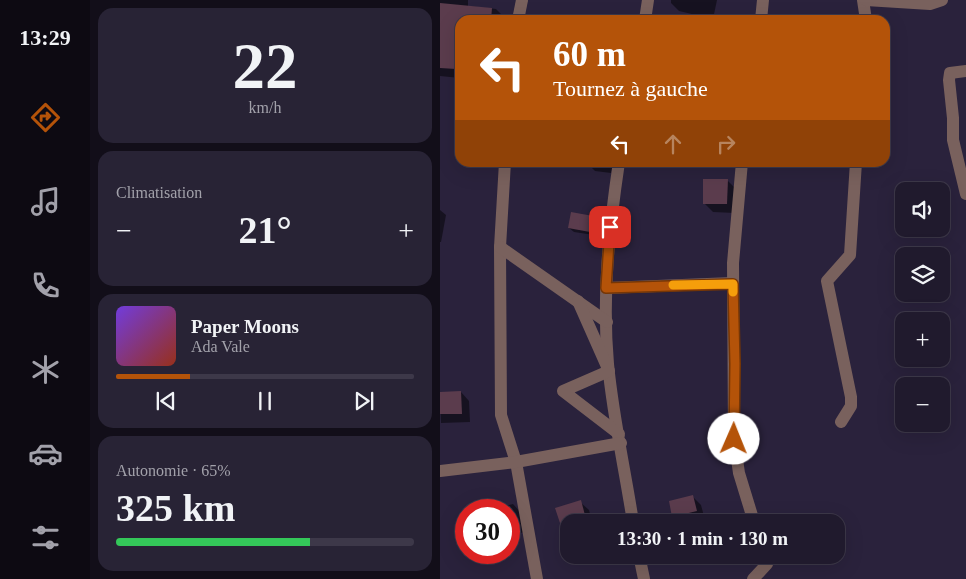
<!DOCTYPE html>
<html lang="fr">
<meta charset="utf-8">
<style>
body{margin:0;font-family:Georgia,serif;background:#282335;color:#f1f3f6;height:100vh;display:flex;flex-direction:column;font-size:19px;white-space:nowrap}
*{box-sizing:border-box;margin:0}
p{font-size:16px;color:#a2a1aa}
.icon{flex:none;width:28px;height:28px;fill:none;stroke:currentColor;stroke-width:2;stroke-linecap:round;stroke-linejoin:round}
.map{position:relative;flex:1;overflow:hidden}
.sheet{display:flex;flex-direction:column;gap:8px;padding:8px;background:#120e19;width:350px}
.sheet>*{flex:none}
.guide{position:absolute;left:15px;top:15px;width:435px;height:152px;border-radius:15px;box-shadow:0 5px 20px #0002,0 0 0 1px #3d3849;background:#b45309;color:#fff;overflow:hidden}
.fabs{position:absolute;left:455px;top:182px;display:grid;gap:10px}
.fabs a{display:grid;place-items:center;width:55px;height:55px;border-radius:10px;background:#201a2d;box-shadow:0 5px 20px #0002,0 0 0 1px #3d3849;font-size:25px}
.speed{position:absolute;left:15px;top:499px;display:flex;gap:10px;font-size:25px;font-weight:700;text-align:center}
.speed>*{display:grid;place-content:center;width:65px;height:65px;border-radius:50%;background:#201a2d;box-shadow:0 5px 20px #0002,0 0 0 1px #3d3849;line-height:1}
.speed .limit{border:8px solid #d22;background:#fff;color:#111}
.pin{position:absolute;display:grid;place-items:center;width:42px;height:42px;color:#fff;margin:-21px;border-radius:10px;box-shadow:0 2px 8px #0006}
.me{position:absolute;width:55px;margin:-28px;rotate:1deg;stroke-linejoin:round;filter:drop-shadow(0 0 4px #0008)}
.turn{display:flex;align-items:center;gap:18px;height:105px;padding:0 15px;font-size:22px}
.turn .icon{width:65px;height:65px;stroke-width:2.5}
.turn b{display:block;font-size:35px;line-height:42px}
.lanes{display:flex;align-items:center;height:48px;padding:0 15px;background:#0003;justify-content:center;gap:25px;direction:ltr}
.lanes .off{opacity:.35}
.big{font-size:38px;font-weight:700;line-height:1.1}
.sheet .card{flex:1;display:flex;flex-direction:column;justify-content:center;gap:8px;min-width:0;padding:0 18px;border-radius:15px;background:#282335}
.sheet .dial{align-items:center;gap:0}
.dial b{font-size:65px;line-height:1}
.song{display:flex;align-items:center;gap:15px}
.cover{width:60px;height:60px;border-radius:8px;background:linear-gradient(135deg,hsl(260 70% 55%),hsl(10 70% 35%))}
.played{height:5px;border-radius:2px;background:linear-gradient(90deg,#b45309 25%,#3d3849 25%)}
.keys{display:flex;justify-content:space-around;direction:ltr}
.heat{display:flex;justify-content:space-between;align-items:center;font-size:28px;direction:ltr}
.charge{height:8px;border-radius:4px;background:linear-gradient(90deg,#34c759 65%,#3d3849 0)}
.trip{position:absolute;left:120px;top:514px;width:285px;height:50px;border-radius:15px;background:#201a2d;box-shadow:0 5px 20px #0002,0 0 0 1px #3d3849;font-weight:700;line-height:50px;text-align:center}
main{display:flex;flex:1;min-height:0}
.menu{display:flex;flex-direction:column;width:90px;justify-content:space-around;align-items:center;background:#0d0a12;color:#a2a1aa}
.menu .icon{width:35px;height:35px}
.menu .on{color:#b45309}
.menu b{font-size:22px;color:#f1f3f6}
.map>svg:first-child{display:block}
.shadow{fill:#0007}
.building{fill:#5b3c4d}
.lines{fill:none;stroke-linecap:round;stroke-linejoin:round}
.minor{stroke:#79615d;stroke-width:12}
.route-casing{stroke:#753606;stroke-width:12}
.route{stroke:#b45309;stroke-width:9}
.slow{stroke:#f59e0b;stroke-width:9}
</style>
<main>
<nav class="menu">
<b>13:29</b>
<svg class="icon on" aria-label="directions" viewBox="0 0 24 24"><path d="M12 3l9 9-9 9-9-9zM9 14v-3h6M13 9l2 2-2 2"/></svg>
<svg class="icon" aria-label="music" viewBox="0 0 24 24"><path d="M9 18V5l10-2v13"/><circle cx="6" cy="18" r="3"/><circle cx="16" cy="16" r="3"/></svg>
<svg class="icon" aria-label="phone" viewBox="0 0 24 24"><path d="M5 4h4l2 5-3 2q2 4 5 5l2-3 5 2v4C11 20 4 13 5 4z"/></svg>
<svg class="icon" aria-label="climate" viewBox="0 0 24 24"><path d="M12 3v18M4 7l16 10M4 17L20 7"/></svg>
<svg class="icon" aria-label="car" viewBox="0 0 24 24"><path d="M5 17H2v-5l4-1 3-4h7l3 4 3 1v5h-3M9 17h6M6 11h13"/><circle cx="7" cy="17" r="2"/><circle cx="17" cy="17" r="2"/></svg>
<svg class="icon" aria-label="filters" viewBox="0 0 24 24"><path d="M4 7h16M4 17h16"/><circle cx="9" cy="7" r="2"/><circle cx="15" cy="17" r="2"/></svg>
</nav>
<section class="sheet">
<div class="card dial"><b>22</b><p>km/h</p></div>
<div class="card"><p>Climatisation</p>
<div class="heat"><a>−</a><b class="big">21°</b><a>+</a></div>
</div>
<div class="card">
<div class="song"><i class="cover"></i><div><b>Paper Moons</b><p>Ada Vale</p></div></div>
<div class="played"></div>
<div class="keys"><svg class="icon" aria-label="previous" viewBox="0 0 24 24"><path d="M18 5L8 12l10 7zM5 5v14"/></svg><svg class="icon" aria-label="pause" viewBox="0 0 24 24"><path d="M8 5v14M16 5v14"/></svg><svg class="icon" aria-label="next" viewBox="0 0 24 24"><path d="M6 5l10 7-10 7zM19 5v14"/></svg></div>
</div>
<div class="card"><p>Autonomie · 65%</p><b class="big">325 km</b><div class="charge"></div></div>
</section>
<div class="map">
<svg width="526" height="579" viewBox="0 0 526 579">
<rect width="100%" height="100%" fill="#2a223c"/>
<!-- shadow -->
<g class="shadow">
<path d="M 0,0 L 28,0 L 28,6 L 56,9 L 66,19 L 20,20 L 20,78 L 0,76 Z"/>
<path d="M 231,0 L 277,0 L 273,19 L 239,11 L 231,3 Z"/>
<path d="M 152,162 L 173,162 L 171,173 L 155,171 L 151,167 Z"/>
<path d="M 287,180 L 296,189 L 295,213 L 273,212 L 264,203 Z"/>
<path d="M 0,210 L 6,215 L 1,242 L 0,242 Z"/>
<path d="M 152,217 L 156,221 L 154,235 L 134,232 L 129,228 Z"/>
<path d="M 21,392 L 29,401 L 30,422 L 1,423 L 0,393 Z"/>
<path d="M 252,496 L 261,505 L 265,520 L 240,522 L 234,516 Z"/>
<path d="M 140,502 L 149,510 L 152,522 L 129,522 L 129,532 L 122,526 Z"/>
<path d="M 73,504 L 81,513 L 85,532 L 69,535 L 69,510 L 52,509 Z"/>
</g>
<!-- building -->
<g class="building">
<path d="M 0,3 L 52,8 L 51,20 L 20,20 L 16,69 L 0,68 Z"/>
<path d="M 263,179 L 288,179 L 287,204 L 263,204 Z"/>
<path d="M 131,212 L 153,216 L 150,232 L 128,228 Z"/>
<path d="M 21,391 L 22,414 L 0,414 L 0,392 Z"/>
<path d="M 253,495 L 257,511 L 232,517 L 229,501 Z"/>
<path d="M 141,500 L 146,519 L 121,526 L 115,508 Z"/>
</g>
<g class="lines">
<!-- minor -->
<g class="minor">
<path d="M 423,0 L 426,20"/>
<path d="M 426,0 L 490,4 L 502,0"/>
<path d="M 78,20 L 82,0"/>
<path d="M 205,20 L 208,0"/>
<path d="M 321,20 L 323,0"/>
<path d="M 526,71 L 510,73 L 509,80 L 513,118 L 513,140 L 526,194"/>
<path d="M 65,162 L 60,247 L 61,415 L 76,462 L 97,579"/>
<path d="M 179,162 C 169,229 162,296 168,364 C 173,417 185,470 193,522"/>
<path d="M 302,162 L 293,263 L 294,439 L 299,473 L 314,522"/>
<path d="M 60,247 L 167,322"/>
<path d="M 166,288 L 293,283"/>
<path d="M 138,301 L 169,371 L 123,391 L 179,434"/>
<path d="M 401,422 L 411,406 L 411,397 L 387,281 L 410,255 L 416,162"/>
<path d="M 0,471 L 76,462 L 181,443"/>
<path d="M 199,555 L 204,579"/>
<path d="M 313,579 L 327,564 L 324,555"/>
</g>
</g>
<g class="lines">
<defs>
<path id="route" d="M 170,227 L 166,288 L 293,284 L 295,364 L 294,439"/>
</defs>
<!-- route casing -->
<use href="#route" class="route-casing"/>
<!-- route -->
<use href="#route" class="route"/>
<!-- slow -->
<path class="slow" d="M 233,285 L 293,284 L 293,292"/>
</g>
</svg>
<div class="fabs">
<a><svg class="icon" aria-label="sound" viewBox="0 0 24 24"><path d="M4 9h4l5-4v14l-5-4H4zM17 9q2 3 0 6"/></svg></a>
<a><svg class="icon" aria-label="layers" viewBox="0 0 24 24"><path d="M12 4l9 5-9 5-9-5zM3 14l9 5 9-5"/></svg></a>
<a>+</a>
<a>−</a>
</div>
<div class="speed"><div class="limit">30</div></div>
<div class="pin" style="left:170px;top:227px;background:#d93025"><svg class="icon" aria-label="arrive" viewBox="0 0 24 24"><path d="M6 21V4h12l-3 4 3 4H6"/></svg></div>
<svg class="me" style="left:294px;top:439px" viewBox="-20 -20 40 40"><circle r="19" fill="#fff"/><path d="M0-13L10 11 0 6-10 11z" fill="#b45309"/></svg>
<div class="trip">13:30 · 1 min · 130 m</div>
<div class="guide">
<div class="turn"><svg class="icon" aria-label="left" viewBox="0 0 24 24"><path d="M17 20v-9H6M10 6l-5 5 5 5"/></svg><div><b>60 m</b>Tournez à gauche</div></div>
<div class="lanes"><svg class="icon" aria-label="left" viewBox="0 0 24 24"><path d="M17 20v-9H6M10 6l-5 5 5 5"/></svg><svg class="icon off" aria-label="ahead" viewBox="0 0 24 24"><path d="M12 20V5M6 11l6-6 6 6"/></svg><svg class="icon off" aria-label="right" viewBox="0 0 24 24"><path d="M7 20v-9h11M14 6l5 5-5 5"/></svg></div>
</div>
</div>
</main>
